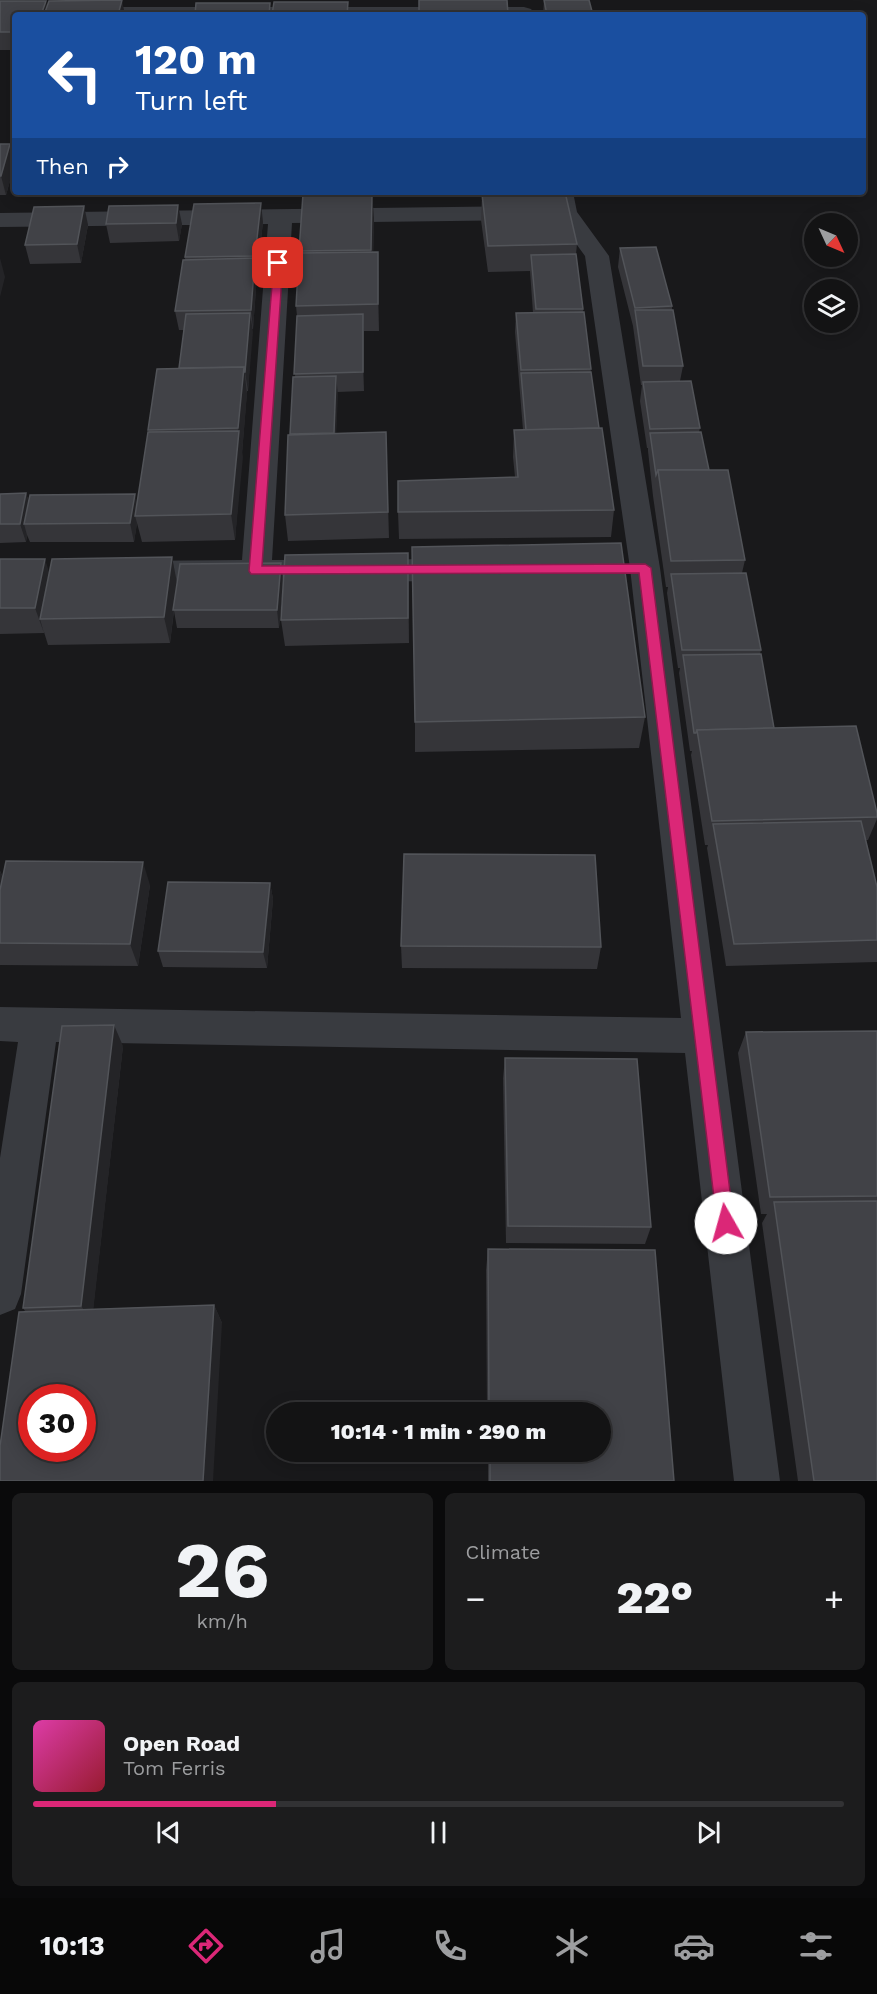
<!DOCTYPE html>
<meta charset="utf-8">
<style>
body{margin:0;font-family:"Work Sans",sans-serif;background:#1c1c1d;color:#f1f3f6;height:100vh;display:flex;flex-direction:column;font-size:22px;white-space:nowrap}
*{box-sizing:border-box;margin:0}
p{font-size:20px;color:#9d9ea0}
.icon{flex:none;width:33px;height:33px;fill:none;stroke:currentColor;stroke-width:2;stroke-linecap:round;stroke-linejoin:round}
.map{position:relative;height:1481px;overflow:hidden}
.side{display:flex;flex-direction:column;gap:12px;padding:12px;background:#0a0a0b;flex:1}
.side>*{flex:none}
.banner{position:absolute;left:12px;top:12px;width:854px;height:183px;border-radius:6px;box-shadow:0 3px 15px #0003,0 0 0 2px #323234;background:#1a4fa0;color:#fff;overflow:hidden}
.needle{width:39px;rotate:134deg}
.tools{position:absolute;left:804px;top:213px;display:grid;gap:12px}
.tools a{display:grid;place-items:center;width:54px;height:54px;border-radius:50%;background:#131314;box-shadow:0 3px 15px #0003,0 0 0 2px #323234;font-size:30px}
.speed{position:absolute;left:18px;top:1384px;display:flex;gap:12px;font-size:30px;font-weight:700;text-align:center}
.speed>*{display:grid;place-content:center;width:78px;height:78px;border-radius:50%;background:#131314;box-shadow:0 3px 15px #0003,0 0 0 2px #323234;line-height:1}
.speed .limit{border:9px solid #d22;background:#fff;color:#111}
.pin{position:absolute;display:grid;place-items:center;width:51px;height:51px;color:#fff;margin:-26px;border-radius:12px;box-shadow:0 3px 9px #0006}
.me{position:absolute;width:66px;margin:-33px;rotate:353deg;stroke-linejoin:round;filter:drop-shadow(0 0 4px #0008)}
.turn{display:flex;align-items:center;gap:21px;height:126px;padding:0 24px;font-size:27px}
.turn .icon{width:78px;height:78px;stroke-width:2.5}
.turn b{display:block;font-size:42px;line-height:51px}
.then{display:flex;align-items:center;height:57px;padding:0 24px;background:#0003;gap:12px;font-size:22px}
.big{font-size:45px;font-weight:800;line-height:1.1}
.side .tile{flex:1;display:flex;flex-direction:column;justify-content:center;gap:9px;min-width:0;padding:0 21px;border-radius:9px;background:#1c1c1d}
.side .dial{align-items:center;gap:0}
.dial b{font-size:78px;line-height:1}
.song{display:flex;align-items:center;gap:18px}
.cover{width:72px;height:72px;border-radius:9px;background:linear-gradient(135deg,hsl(320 70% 55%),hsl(350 70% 35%))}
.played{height:6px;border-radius:3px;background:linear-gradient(90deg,#db2777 30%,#323234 30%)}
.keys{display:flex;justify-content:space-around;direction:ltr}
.heat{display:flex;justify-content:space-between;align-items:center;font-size:33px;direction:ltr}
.side .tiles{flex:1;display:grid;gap:12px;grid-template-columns:1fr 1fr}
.tile:last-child{grid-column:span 2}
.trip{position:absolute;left:266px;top:1402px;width:345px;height:60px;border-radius:30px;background:#131314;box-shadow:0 3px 15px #0003,0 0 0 2px #323234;font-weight:800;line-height:60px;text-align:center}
.tabs{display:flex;height:96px;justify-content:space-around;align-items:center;background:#080808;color:#9d9ea0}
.tabs .icon{width:42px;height:42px}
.tabs .on{color:#db2777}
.tabs b{font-size:27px;color:#f1f3f6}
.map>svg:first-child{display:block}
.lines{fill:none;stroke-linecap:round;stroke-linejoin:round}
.street{fill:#393b40;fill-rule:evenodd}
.wall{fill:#353539}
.shaded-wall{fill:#242427}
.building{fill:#414247;stroke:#525459;stroke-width:1.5;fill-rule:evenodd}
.route{fill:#db2777;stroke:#8e194d;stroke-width:1.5}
</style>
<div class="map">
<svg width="877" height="1481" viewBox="0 0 877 1481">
<rect width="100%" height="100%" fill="#19191b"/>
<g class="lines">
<!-- street -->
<g class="street">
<path d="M 0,7 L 524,7 L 531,9 L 534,13 L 533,15 L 15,15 L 15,19 L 0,19 Z"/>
<path d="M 549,192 L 573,192 L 577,212 L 609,256 L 660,568 L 780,1481 L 734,1481 L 685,1053 L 56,1042 L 21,1294 L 15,1309 L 0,1315 L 0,1158 L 18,1042 L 0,1041 L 0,1007 L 681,1018 L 630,568 L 585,256 L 553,212 Z"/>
<path d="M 526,206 L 534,208 L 538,213 L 534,218 L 526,220 L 292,223 L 272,560 L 457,559 L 468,562 L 472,570 L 468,578 L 457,581 L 131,583 L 120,580 L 116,572 L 120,564 L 131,561 L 242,560 L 268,224 L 0,227 L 0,213 Z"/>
</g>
</g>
<!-- wall -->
<g class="wall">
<path d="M 122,0 L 15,15 L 15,50 L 0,50 L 0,1 L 47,7 Z"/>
<path d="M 544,0 L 593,15 L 543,15 Z"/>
<path d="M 0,144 L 15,163 L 6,195 L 0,195 Z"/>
<path d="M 89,192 L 176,192 L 90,194 Z"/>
<path d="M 180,192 L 256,192 L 255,193 Z"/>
<path d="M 258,192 L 338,192 L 337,193 L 342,193 L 342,192 L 426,192 L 426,193 L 372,193 L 374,219 L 373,252 L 379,279 L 379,331 L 364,331 L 364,391 L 337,392 L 336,433 L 386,432 L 389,538 L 288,541 L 285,515 L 290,434 L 295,377 L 297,316 L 296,306 L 299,251 L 328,193 Z"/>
<path d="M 430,192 L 527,192 L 577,244 L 576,254 L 591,372 L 599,428 L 614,510 L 611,537 L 399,539 L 398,512 L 515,477 L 513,457 L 514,430 L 523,430 L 515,332 L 516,313 L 533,313 L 530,271 L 488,272 L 481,220 L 482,194 L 527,192 L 430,193 Z"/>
<path d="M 84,206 L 88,225 L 81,263 L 30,264 L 25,245 Z"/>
<path d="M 109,206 L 182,224 L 179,241 L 110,243 L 106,224 Z"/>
<path d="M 263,222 L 257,275 L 253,329 L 252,329 L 248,391 L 247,391 L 235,540 L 142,542 L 137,523 L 134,542 L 30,542 L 27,535 L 26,542 L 0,543 L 0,494 L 26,493 L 29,502 L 137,505 L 149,432 L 148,430 L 179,368 L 184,330 L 179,330 L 175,311 L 185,259 L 185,257 Z"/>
<path d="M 620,248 L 672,306 L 672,310 L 683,366 L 680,381 L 700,428 L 699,432 L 709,470 L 745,560 L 742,573 L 761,650 L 760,654 L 774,728 L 877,813 L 877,819 L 868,840 L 866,840 L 877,887 L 877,962 L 726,966 L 707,848 L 708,845 L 705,845 L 691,755 L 692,751 L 690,751 L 679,673 L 680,668 L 678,668 L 667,593 L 668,587 L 666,587 L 653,496 L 648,451 L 648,448 L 647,448 L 640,401 L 642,385 L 641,385 L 633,326 L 618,267 Z"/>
<path d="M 408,553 L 409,643 L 285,646 L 281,620 Z"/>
<path d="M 172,557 L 177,583 L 281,563 L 283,581 L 279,628 L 177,628 L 174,611 L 170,643 L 48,645 L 44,632 L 44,633 L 0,634 L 0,559 L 49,573 Z"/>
<path d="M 645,717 L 639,748 L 415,752 L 415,722 Z"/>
<path d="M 0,871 L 3,877 L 150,885 L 138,966 L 0,965 Z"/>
<path d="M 270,883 L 273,899 L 267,968 L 163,967 L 158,951 Z"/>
<path d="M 401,946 L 601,947 L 597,969 L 402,968 Z"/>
<path d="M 877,1031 L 877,1481 L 798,1481 L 762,1223 L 767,1214 L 761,1214 L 738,1053 L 746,1032 Z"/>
<path d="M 123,1046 L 93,1309 L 214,1305 L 222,1323 L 25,1311 L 23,1308 Z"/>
<path d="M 505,1058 L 651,1227 L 645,1244 L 506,1243 L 503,1078 Z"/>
<path d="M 488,1249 L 674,1481 L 488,1481 L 488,1452 L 600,1452 L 600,1413 L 487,1413 L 486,1270 Z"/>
</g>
<!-- shaded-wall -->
<g class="shaded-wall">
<path d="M 122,0 L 125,15 L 118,15 Z"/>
<path d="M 46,1 L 49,15 L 41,15 Z"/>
<path d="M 10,144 L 15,163 L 6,195 L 1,176 Z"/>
<path d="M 372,193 L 374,219 L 373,277 L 371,250 Z"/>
<path d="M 261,203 L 263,222 L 257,275 L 253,329 L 251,310 L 255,256 Z"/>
<path d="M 178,205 L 182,224 L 179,241 L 176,223 Z"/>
<path d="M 84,206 L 88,225 L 81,263 L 77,244 Z"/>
<path d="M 378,252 L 379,279 L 379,331 L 378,304 Z"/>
<path d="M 0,258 L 5,277 L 0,297 Z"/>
<path d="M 250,313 L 253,332 L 248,391 L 245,372 Z"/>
<path d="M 363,314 L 364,333 L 364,391 L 363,372 Z"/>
<path d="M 244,367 L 247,394 L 242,454 L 238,428 Z"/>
<path d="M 336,376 L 338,395 L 335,458 L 334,439 Z"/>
<path d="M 239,431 L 243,457 L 235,540 L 231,514 Z"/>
<path d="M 26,493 L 32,512 L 24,524 L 27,535 L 26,542 L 20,524 Z"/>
<path d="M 135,494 L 139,513 L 135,516 L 137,523 L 134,542 L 130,523 Z"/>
<path d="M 172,557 L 177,583 L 170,643 L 164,617 Z"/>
<path d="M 45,559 L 53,585 L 40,619 L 44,633 L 35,608 Z"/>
<path d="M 281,563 L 283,581 L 279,628 L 277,610 Z"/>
<path d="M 143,862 L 150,885 L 138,966 L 130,944 Z"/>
<path d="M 0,871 L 10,893 L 0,939 Z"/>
<path d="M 270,883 L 273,899 L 267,968 L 263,952 Z"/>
<path d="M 114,1025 L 123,1046 L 92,1321 L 81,1306 Z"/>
<path d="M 214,1305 L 222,1323 L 213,1481 L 203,1481 Z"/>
</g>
<!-- building -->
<g class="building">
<path d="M 122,0 L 118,15 L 44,15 L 49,1 Z"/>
<path d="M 419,0 L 507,0 L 508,15 L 419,15 Z"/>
<path d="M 544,0 L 589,0 L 593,15 L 547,15 Z"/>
<path d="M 0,1 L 46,1 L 41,15 L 15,15 L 15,32 L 0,32 Z"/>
<path d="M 274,2 L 348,2 L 347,15 L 272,15 Z"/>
<path d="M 196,3 L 270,3 L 269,15 L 195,15 Z"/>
<path d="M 0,144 L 10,144 L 1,176 L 0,176 Z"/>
<path d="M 541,192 L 565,192 L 577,244 L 488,246 L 482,194 Z"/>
<path d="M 372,193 L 371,250 L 299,251 L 303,194 Z"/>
<path d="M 261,203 L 255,256 L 185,257 L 194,204 Z"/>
<path d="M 178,205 L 176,223 L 106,224 L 109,206 Z"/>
<path d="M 84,206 L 77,244 L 25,245 L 34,207 Z"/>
<path d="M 656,247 L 672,306 L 635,308 L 620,248 Z"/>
<path d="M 378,252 L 378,304 L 296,306 L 299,253 Z"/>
<path d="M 576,254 L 583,309 L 536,309 L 531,255 Z"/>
<path d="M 255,258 L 251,310 L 175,311 L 183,260 Z"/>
<path d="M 635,310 L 673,310 L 683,366 L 643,366 Z"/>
<path d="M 584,312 L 591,369 L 521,370 L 516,313 Z"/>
<path d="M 250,313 L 245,372 L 244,372 L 244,367 L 179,368 L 186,314 Z"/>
<path d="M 363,314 L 363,372 L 294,374 L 297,316 Z"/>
<path d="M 244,367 L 238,428 L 148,430 L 157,369 Z"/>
<path d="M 591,372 L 599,428 L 526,430 L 521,373 Z"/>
<path d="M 336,376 L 334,433 L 290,434 L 293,377 Z"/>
<path d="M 691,381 L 700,428 L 650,429 L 643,382 Z"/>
<path d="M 602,428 L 614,510 L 398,512 L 398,481 L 518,477 L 514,430 Z"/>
<path d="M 239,431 L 231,514 L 135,516 L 148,432 Z"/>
<path d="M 386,432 L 388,512 L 285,515 L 288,435 Z"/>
<path d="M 701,432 L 709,470 L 658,470 L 656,475 L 650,433 Z"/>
<path d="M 658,470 L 728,470 L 745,560 L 671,561 Z"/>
<path d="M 26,493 L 20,524 L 0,524 L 0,494 Z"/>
<path d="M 135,494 L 130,523 L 24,524 L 30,495 Z"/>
<path d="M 621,543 L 645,717 L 415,722 L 412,547 Z"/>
<path d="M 408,553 L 408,618 L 281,620 L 285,555 Z"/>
<path d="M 172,557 L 164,617 L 40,619 L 52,559 Z"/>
<path d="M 0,559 L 45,559 L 35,608 L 0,608 Z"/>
<path d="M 281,563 L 277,610 L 173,610 L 180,564 Z"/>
<path d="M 746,573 L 761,650 L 682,650 L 671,574 Z"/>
<path d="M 761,654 L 774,728 L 697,730 L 696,733 L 694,733 L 683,655 Z"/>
<path d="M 856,726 L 877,813 L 877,817 L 712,821 L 697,730 Z"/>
<path d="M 861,821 L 877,887 L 877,940 L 734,944 L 713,824 Z"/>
<path d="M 404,854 L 595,855 L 601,947 L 401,946 Z"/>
<path d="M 6,861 L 143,862 L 130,944 L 0,943 L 0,890 Z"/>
<path d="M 168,882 L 270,883 L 263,952 L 158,951 Z"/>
<path d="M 114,1025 L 81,1306 L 23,1308 L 62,1026 Z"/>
<path d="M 877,1031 L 877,1196 L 770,1197 L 746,1032 Z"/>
<path d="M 505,1058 L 637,1059 L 651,1227 L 508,1226 Z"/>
<path d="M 877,1201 L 877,1481 L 814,1481 L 774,1202 Z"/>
<path d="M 488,1249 L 655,1250 L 674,1481 L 490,1481 L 490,1452 L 600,1452 L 600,1413 L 489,1413 Z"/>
<path d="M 214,1305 L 203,1481 L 0,1481 L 0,1446 L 19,1312 ZM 32,1398 L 82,1398 L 82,1449 L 32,1449 Z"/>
</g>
<!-- route -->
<path class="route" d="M 274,260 L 283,263 L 262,566 L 645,564 L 651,568 L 734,1223 L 732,1229 L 726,1232 L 720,1229 L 717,1223 L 639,573 L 251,574 L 249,571 Z"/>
</svg>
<div class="tools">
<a><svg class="needle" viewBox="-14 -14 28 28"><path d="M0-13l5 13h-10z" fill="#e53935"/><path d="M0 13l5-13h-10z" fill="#9d9ea0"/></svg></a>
<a><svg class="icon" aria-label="layers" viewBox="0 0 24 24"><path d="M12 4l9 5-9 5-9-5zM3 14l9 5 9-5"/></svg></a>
</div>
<div class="speed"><div class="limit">30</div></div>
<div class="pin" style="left:278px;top:263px;background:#d93025"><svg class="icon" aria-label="arrive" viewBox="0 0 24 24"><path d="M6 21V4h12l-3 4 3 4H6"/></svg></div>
<svg class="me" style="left:726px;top:1223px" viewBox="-20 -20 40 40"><circle r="19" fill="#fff"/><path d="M0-13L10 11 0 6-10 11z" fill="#db2777"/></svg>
<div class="trip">10:14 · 1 min · 290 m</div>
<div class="banner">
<div class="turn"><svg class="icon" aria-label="left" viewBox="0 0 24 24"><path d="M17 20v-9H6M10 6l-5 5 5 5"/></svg><div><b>120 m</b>Turn left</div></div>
<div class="then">Then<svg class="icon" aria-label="right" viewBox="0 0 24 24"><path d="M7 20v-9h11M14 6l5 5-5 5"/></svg></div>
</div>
</div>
<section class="side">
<div class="tiles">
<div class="tile dial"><b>26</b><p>km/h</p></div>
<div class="tile"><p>Climate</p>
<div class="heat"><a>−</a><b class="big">22°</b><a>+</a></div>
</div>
<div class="tile">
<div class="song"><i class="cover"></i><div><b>Open Road</b><p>Tom Ferris</p></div></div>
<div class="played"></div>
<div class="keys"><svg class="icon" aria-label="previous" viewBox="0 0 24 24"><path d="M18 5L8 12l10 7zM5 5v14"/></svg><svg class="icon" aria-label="pause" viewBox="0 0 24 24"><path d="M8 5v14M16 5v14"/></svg><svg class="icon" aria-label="next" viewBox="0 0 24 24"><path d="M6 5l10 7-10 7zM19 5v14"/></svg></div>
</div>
</div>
</section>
<nav class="tabs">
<b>10:13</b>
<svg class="icon on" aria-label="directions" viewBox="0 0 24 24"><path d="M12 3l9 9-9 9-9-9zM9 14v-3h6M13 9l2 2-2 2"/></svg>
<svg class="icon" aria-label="music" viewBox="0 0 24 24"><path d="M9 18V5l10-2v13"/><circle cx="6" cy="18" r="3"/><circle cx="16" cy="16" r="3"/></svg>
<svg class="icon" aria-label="phone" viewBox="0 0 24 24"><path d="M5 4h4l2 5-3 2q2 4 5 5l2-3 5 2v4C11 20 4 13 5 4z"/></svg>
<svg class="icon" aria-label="climate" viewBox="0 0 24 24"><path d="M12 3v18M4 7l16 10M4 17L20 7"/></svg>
<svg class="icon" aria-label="car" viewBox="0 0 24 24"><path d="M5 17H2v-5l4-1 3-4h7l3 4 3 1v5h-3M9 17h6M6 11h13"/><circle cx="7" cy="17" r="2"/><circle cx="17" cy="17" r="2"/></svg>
<svg class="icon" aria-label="filters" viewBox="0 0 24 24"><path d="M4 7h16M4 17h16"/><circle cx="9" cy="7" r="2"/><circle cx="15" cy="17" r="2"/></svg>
</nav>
